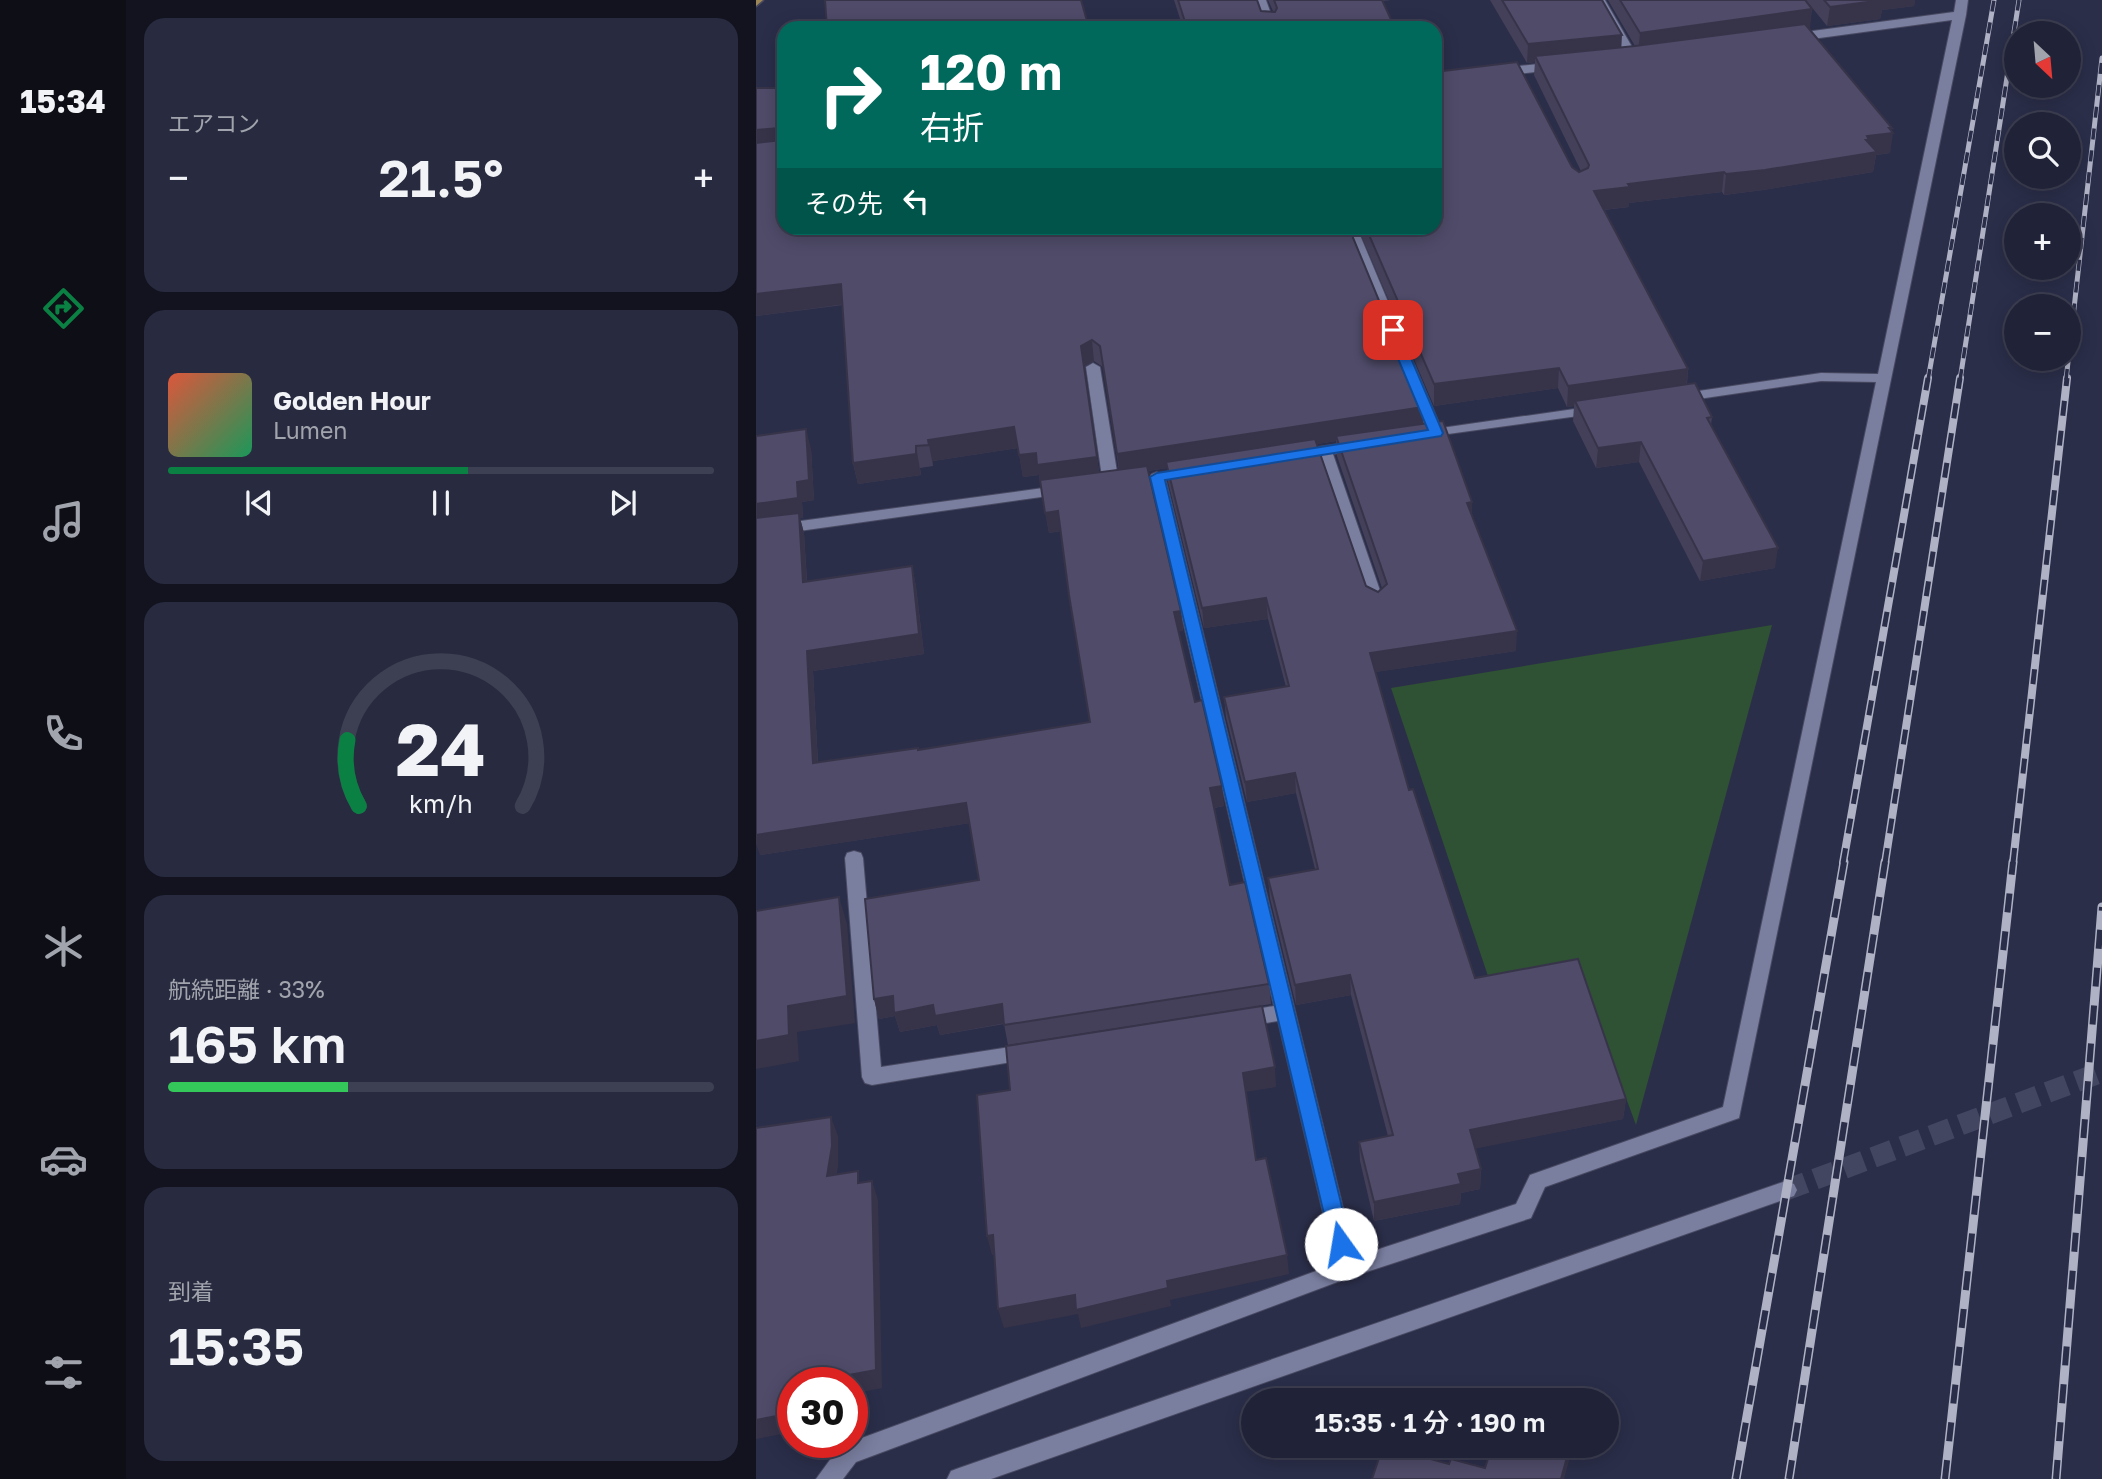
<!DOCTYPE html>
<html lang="ja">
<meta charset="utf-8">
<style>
body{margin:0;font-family:"Golos Text","Noto Sans JP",sans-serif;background:#282a3f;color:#f1f3f6;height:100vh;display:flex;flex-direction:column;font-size:26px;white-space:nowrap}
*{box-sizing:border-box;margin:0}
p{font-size:23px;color:#a2a4ad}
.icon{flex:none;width:38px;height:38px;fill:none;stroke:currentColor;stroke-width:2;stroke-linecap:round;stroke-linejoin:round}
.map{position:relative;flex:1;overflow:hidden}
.sheet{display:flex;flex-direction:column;gap:18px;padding:18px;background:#12131e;width:630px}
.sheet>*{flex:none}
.hud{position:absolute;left:21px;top:21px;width:665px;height:214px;border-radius:21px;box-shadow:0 4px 18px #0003,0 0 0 2px #3d3f52;background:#00695c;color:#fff;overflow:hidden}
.needle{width:46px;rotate:154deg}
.controls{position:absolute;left:1248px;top:21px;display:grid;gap:14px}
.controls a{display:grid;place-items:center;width:77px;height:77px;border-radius:50%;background:#202237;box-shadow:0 4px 18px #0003,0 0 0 2px #3d3f52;font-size:35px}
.speed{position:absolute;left:21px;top:1367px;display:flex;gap:14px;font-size:35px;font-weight:700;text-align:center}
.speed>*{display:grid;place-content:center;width:91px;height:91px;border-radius:50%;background:#202237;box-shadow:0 4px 18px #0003,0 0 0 2px #3d3f52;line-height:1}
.speed .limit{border:10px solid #d22;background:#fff;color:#111}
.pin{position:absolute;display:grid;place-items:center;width:60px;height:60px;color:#fff;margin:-30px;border-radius:14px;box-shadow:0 4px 10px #0006}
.me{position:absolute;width:77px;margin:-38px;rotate:347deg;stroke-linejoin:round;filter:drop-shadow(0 0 5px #0008)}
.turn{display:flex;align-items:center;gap:24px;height:147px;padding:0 28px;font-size:32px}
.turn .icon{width:91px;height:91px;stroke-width:2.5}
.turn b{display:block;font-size:49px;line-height:60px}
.then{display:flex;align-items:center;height:66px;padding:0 28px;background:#0003;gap:14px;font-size:26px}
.big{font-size:52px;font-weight:600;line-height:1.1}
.sheet .tile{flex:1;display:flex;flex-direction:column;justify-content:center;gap:10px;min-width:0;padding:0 24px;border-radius:21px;background:#282a3f}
.sheet .dial{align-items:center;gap:0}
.dial svg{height:182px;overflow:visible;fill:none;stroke:#3d3f52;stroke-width:7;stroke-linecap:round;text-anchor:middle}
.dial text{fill:#f1f3f6;stroke:none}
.song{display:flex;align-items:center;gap:21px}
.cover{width:84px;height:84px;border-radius:10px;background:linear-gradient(135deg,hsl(10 70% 55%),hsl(150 70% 35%))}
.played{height:7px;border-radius:4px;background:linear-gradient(90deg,#0b8043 55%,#3d3f52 55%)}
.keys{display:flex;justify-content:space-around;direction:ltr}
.heat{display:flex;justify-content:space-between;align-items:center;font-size:38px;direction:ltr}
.charge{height:10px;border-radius:5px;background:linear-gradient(90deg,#34c759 33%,#3d3f52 0)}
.trip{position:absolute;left:485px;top:1388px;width:378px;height:70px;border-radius:35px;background:#202237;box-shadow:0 4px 18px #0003,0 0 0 2px #3d3f52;font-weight:600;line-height:70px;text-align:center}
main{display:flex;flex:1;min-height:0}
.dock{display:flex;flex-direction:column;width:126px;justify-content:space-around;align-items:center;background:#0d0e16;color:#a2a4ad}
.dock .icon{width:49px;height:49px}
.dock .selected{color:#0b8043}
.dock b{font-size:32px;color:#f1f3f6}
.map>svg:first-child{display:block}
.green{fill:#2f5134}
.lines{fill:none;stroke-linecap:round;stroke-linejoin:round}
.minor-tunnel{stroke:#434660;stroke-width:21;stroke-dasharray:21 10;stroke-linecap:butt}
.minor-casing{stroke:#484961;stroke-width:2}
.trunk-casing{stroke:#484961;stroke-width:3}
.minor{fill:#7a7e9f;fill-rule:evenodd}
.trunk{fill:#9d8756;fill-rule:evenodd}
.rail-far2-casing{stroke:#afb2c5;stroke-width:5}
.rail-far1-casing{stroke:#afb2c5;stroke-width:8}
.rail-casing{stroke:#afb2c5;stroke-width:9}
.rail-far2{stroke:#2b2e49;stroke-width:3.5;stroke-dasharray:11;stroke-linecap:butt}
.rail-far1{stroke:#2b2e49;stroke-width:5;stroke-dasharray:15;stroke-linecap:butt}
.rail{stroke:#2b2e49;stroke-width:6;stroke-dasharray:19;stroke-linecap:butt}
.wall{fill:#44405a;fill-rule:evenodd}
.shaded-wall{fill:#37344a}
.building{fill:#4f4b69;stroke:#37344a;stroke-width:2}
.route{fill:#1a73e8;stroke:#114b97;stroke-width:2}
</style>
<main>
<nav class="dock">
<b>15:34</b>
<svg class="icon selected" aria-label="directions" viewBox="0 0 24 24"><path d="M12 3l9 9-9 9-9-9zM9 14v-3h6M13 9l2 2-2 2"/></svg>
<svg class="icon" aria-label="music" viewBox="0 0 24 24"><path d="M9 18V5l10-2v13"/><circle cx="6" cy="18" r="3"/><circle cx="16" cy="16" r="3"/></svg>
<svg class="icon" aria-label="phone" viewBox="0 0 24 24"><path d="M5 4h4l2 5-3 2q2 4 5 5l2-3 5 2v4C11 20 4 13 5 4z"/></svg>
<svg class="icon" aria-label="climate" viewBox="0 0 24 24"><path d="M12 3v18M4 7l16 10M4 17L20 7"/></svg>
<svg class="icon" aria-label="car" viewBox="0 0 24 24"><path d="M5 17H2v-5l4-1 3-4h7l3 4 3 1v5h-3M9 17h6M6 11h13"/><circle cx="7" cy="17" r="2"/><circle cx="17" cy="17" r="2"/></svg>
<svg class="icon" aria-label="filters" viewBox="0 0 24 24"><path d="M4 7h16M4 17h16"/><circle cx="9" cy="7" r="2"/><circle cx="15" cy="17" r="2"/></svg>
</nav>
<section class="sheet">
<div class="tile"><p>エアコン</p>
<div class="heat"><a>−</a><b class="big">21.5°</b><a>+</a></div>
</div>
<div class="tile">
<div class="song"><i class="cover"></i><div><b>Golden Hour</b><p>Lumen</p></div></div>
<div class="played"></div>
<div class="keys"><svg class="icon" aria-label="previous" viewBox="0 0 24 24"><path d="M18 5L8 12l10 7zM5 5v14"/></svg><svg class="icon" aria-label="pause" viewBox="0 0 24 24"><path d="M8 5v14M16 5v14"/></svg><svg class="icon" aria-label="next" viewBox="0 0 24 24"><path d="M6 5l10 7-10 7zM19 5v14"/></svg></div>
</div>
<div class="tile dial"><svg viewBox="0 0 100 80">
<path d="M14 69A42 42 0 1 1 86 69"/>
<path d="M14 69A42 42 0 0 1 9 40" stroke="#0b8043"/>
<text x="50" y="56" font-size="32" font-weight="700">24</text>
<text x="50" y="72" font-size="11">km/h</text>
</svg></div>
<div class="tile"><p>航続距離 · 33%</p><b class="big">165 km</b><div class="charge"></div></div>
<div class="tile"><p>到着</p><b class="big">15:35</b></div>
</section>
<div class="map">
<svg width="1346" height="1479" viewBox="0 0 1346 1479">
<rect width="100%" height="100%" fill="#2b2e49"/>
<!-- green -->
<path class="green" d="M 1016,625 L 880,1125 L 821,965 L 733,979 L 635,688 Z"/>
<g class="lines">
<!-- minor-tunnel -->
<path class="minor-tunnel" d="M 1030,1190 L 1346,1072"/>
<defs>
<g id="minor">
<path d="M 498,0 L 510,0 L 520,28 L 508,28 Z"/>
<path d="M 837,0 L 849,0 L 883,59 L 881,62 L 873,62 Z"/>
<path d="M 1200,0 L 1212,0 L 1210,15 L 983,1118 L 789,1187 L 775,1218 L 592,1278 L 100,1462 L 87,1479 L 60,1479 L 84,1446 L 579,1264 L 522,1021 L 485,1027 L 478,1025 L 475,1019 L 478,1013 L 518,1006 L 393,477 L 396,474 L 401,472 L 409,477 L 599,1257 L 760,1204 L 774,1175 L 967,1107 L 1120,382 L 1065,381 L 922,402 L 915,398 L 922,394 L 1065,373 L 1122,374 L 1196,20 L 1034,42 L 1028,38 L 1034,34 L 1198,12 Z"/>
<path d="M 802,62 L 806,63 L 806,69 L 742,76 L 736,72 L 742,68 Z"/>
<path d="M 588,228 L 601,228 L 685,428 L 839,406 L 844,407 L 846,410 L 844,413 L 663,438 L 661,435 L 663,432 L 671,430 Z"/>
<path d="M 337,363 L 344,367 L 363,484 L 355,489 L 347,484 L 330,367 Z"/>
<path d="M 603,441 L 611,446 L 608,449 L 577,454 L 629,605 L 621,610 L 613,605 L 562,457 L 541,460 L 533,455 L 541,450 Z"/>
<path d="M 309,485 L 317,490 L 314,493 L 0,537 L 0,527 Z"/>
<path d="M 98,851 L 105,853 L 107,858 L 125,1067 L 274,1044 L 281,1046 L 284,1052 L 281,1058 L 116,1085 L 109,1083 L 106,1077 L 89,858 L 91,853 Z"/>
<path d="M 1030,1181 L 1038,1184 L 1041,1190 L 1038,1196 L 235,1479 L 191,1479 L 195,1471 L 203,1468 Z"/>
</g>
<path id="trunk" d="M 0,0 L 7,0 L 0,6 Z"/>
</defs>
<!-- minor casing -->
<use href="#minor" class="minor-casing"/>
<!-- trunk casing -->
<use href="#trunk" class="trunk-casing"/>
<!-- minor -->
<use href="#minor" class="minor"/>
<!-- trunk -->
<use href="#trunk" class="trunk"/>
<defs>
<g id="rail-far2">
<path d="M 1172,380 L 1238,0"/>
<path d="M 1204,380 L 1263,0"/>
<path d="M 1310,380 L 1346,58"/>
</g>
<g id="rail-far1">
<path d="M 1087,863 L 1172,378"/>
<path d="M 1129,863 L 1204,378"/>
<path d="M 1257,863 L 1311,378"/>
</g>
<g id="rail">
<path d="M 980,1479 L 1088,862"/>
<path d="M 1033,1479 L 1129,862"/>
<path d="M 1189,1479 L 1257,862"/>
<path d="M 1300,1479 L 1346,907"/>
</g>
</defs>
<!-- rail-far2 casing -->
<use href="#rail-far2" class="rail-far2-casing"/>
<!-- rail-far1 casing -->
<use href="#rail-far1" class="rail-far1-casing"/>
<!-- rail casing -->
<use href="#rail" class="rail-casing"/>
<!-- rail-far2 -->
<use href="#rail-far2" class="rail-far2"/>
<!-- rail-far1 -->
<use href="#rail-far1" class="rail-far1"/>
<!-- rail -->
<use href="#rail" class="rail"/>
</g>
<!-- wall -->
<g class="wall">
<path d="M 418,0 L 501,0 L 505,11 L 517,11 L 512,0 L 635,0 L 626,1 L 639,28 L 427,28 Z"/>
<path d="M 734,0 L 846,0 L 865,48 L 879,46 L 852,0 L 1049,0 L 1056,9 L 1053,28 L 1135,130 L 1134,153 L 1120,155 L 1117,172 L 1007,190 L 968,195 L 966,192 L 873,203 L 873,207 L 848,210 L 932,369 L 931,384 L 956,417 L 955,425 L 1019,568 L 944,581 L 883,462 L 840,468 L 817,421 L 818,406 L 811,407 L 802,388 L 678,406 L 602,228 L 679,228 L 816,167 L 823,172 L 825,171 L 778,75 L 779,62 L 771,63 Z"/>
<path d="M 1050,0 L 1159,0 L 1158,6 L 1126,10 L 1124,19 L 1071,26 Z"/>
<path d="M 0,88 L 667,423 L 716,515 L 760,651 L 619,672 L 653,790 L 719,978 L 870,1099 L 867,1119 L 719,1148 L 725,1169 L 724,1189 L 705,1193 L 704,1204 L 618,1221 L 604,1161 L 603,1142 L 632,1136 L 595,995 L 540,1005 L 514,898 L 512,878 L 559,869 L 540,793 L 491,802 L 470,717 L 468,697 L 530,687 L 512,619 L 448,628 L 412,482 L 411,468 L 392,471 L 425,611 L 427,631 L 423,631 L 439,702 L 468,806 L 458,808 L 474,885 L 513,984 L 515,1004 L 252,1045 L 248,1024 L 184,1035 L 181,1025 L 144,1032 L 139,1016 L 123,1019 L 118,999 L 223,880 L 214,823 L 4,855 L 0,436 L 55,449 L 58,500 L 46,502 L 47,518 L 44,518 L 48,533 L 51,581 L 156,566 L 160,587 L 168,654 L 57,671 L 62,762 L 162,750 L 334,722 L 305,531 L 293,533 L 283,475 L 267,477 L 262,448 L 177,461 L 177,466 L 164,468 L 165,475 L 102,484 L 97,463 L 87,305 L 0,316 ZM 338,361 L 347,367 L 363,470 L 343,472 L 328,367 ZM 580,441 L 581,456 L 626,588 L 622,592 L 610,586 L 561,444 Z"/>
</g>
<!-- shaded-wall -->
<g class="shaded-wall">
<path d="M 1117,0 L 1159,0 L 1158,6 L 1126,10 L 1124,19 L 1071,26 L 1074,7 Z"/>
<path d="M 1056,9 L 1054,28 L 882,52 L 884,33 Z"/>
<path d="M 866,35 L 865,54 L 779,56 L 779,62 L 771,63 L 772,44 Z"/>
<path d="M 23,128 L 28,147 L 0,150 L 0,130 Z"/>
<path d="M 1133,128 L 1136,128 L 1135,133 L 1137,133 L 1134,153 L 1120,155 L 1117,172 L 1007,190 L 968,195 L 970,174 L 1111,136 Z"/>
<path d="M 968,172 L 966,192 L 873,203 L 873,207 L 836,211 L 838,191 L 872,184 Z"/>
<path d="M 85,284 L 90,304 L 0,316 L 0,294 Z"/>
<path d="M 336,340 L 338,361 L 327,367 L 325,346 Z"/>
<path d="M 803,368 L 802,388 L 678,406 L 678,384 Z"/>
<path d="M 932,369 L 930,390 L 819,401 L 818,406 L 811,407 L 812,386 Z"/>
<path d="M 667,407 L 667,428 L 580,436 L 580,441 L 411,468 L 410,462 L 411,468 L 364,475 L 361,454 Z"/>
<path d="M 258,427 L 262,448 L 177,461 L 177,466 L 172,440 Z"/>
<path d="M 50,429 L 55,449 L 58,500 L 46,502 L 47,518 L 44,518 L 48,533 L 52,602 L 0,524 L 0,504 L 41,482 Z"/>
<path d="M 885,442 L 883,462 L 840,468 L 842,448 Z"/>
<path d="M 160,446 L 165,475 L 102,484 L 97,463 Z"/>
<path d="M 280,453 L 283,475 L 267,477 L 263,455 Z"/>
<path d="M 341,457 L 344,478 L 285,486 L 281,465 Z"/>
<path d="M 716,502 L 716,522 L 711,503 Z"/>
<path d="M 302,511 L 305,531 L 293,533 L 289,513 Z"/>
<path d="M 1022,548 L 1019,568 L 944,581 L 947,561 Z"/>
<path d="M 156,566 L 160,587 L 168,654 L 57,671 L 63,783 L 57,763 L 51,651 Z"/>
<path d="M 510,598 L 512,619 L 448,628 L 446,608 Z"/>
<path d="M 425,611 L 427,631 L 420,632 L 418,612 Z"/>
<path d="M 761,631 L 760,651 L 614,673 L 614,653 Z"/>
<path d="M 539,773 L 540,793 L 491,802 L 489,782 Z"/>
<path d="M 466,786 L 468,806 L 456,808 L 454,788 Z"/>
<path d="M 210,803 L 215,823 L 4,855 L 0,844 L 0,835 Z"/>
<path d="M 83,897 L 91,924 L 99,1023 L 41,1032 L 43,1061 L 0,1069 L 0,1041 L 32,1006 Z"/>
<path d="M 594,975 L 595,995 L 540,1005 L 539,985 Z"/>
<path d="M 137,996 L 177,1005 L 246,1004 L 250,1023 L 184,1035 L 181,1025 L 144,1032 L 139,1016 L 123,1019 L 118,999 Z"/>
<path d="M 519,1067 L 520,1087 L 489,1092 L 487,1073 Z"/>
<path d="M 870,1099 L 867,1119 L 713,1150 L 714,1130 Z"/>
<path d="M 75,1117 L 82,1136 L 82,1166 L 78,1195 L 71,1176 Z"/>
<path d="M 725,1169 L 724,1189 L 705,1193 L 704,1204 L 618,1221 L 618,1202 L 702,1174 Z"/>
<path d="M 116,1181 L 122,1200 L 126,1388 L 96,1394 L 96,1382 L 55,1382 Z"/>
<path d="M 237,1235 L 242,1254 L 236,1255 L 231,1236 Z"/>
<path d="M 531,1255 L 533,1274 L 414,1300 L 415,1306 L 325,1328 L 322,1314 L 248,1328 L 242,1309 L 319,1295 L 411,1281 Z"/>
<path d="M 37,1413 L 37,1432 L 0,1439 L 0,1420 Z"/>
<path d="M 814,1446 L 815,1446 L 814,1457 L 808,1479 L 805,1479 Z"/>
</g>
<!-- building -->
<g class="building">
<path d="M 69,0 L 325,0 L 333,28 L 71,28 Z"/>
<path d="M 422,0 L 501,0 L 505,11 L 519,12 L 521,8 L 518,0 L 626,0 L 639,28 L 431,28 Z"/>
<path d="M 746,0 L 846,0 L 866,35 L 772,44 Z"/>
<path d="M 864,0 L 1049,0 L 1056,9 L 884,33 Z"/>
<path d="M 1068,0 L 1127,0 L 1074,7 Z"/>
<path d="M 1049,24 L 1136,128 L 1133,128 L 1137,133 L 1111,136 L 1113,140 L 1110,140 L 1121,152 L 1009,170 L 970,174 L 968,172 L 872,184 L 874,187 L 838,191 L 932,369 L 812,386 L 803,368 L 678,384 L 610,228 L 679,228 L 679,72 L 761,62 L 816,167 L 823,172 L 832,168 L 833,165 L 779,56 L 879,46 Z"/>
<path d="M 0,88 L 28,88 L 28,228 L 593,228 L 667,407 L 361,454 L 344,346 L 336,340 L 325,346 L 341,457 L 281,465 L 280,453 L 263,455 L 258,427 L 172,440 L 173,445 L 160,446 L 160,454 L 97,463 L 85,284 L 0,294 L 0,143 L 25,140 L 26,130 L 23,128 L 0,130 Z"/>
<path d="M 939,383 L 956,417 L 951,418 L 1022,548 L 947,561 L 885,442 L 842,448 L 819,401 Z"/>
<path d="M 687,421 L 716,502 L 711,503 L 761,631 L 614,653 L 653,790 L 657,789 L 719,978 L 822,959 L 870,1099 L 714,1130 L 725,1169 L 702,1174 L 705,1184 L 618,1202 L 603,1142 L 637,1135 L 594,975 L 539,985 L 512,878 L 562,869 L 551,821 L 539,773 L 489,782 L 468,697 L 533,686 L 510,598 L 446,608 L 410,462 L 559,439 L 610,586 L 622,592 L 631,584 L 580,436 Z"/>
<path d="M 50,429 L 53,480 L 41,482 L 42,498 L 0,504 L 0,436 Z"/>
<path d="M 391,466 L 425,611 L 418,612 L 439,702 L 446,700 L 466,786 L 454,788 L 474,885 L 489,882 L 513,984 L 248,1025 L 246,1004 L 179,1016 L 177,1005 L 138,1013 L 137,996 L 118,999 L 109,899 L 223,880 L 210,803 L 0,835 L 0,518 L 43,513 L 47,582 L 156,566 L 163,634 L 51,651 L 57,763 L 162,748 L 162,750 L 334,722 L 313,595 L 302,511 L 289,513 L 284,480 Z"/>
<path d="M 83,897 L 91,996 L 32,1006 L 33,1035 L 0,1041 L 0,911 Z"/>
<path d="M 506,1006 L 519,1067 L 487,1073 L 500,1160 L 510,1158 L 531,1255 L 411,1281 L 412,1288 L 320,1310 L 319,1295 L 242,1309 L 237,1235 L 231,1236 L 221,1095 L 254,1090 L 250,1046 Z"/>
<path d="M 75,1117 L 76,1146 L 71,1176 L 102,1171 L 102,1183 L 116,1181 L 120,1370 L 55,1382 L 37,1382 L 37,1413 L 0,1420 L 0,1128 Z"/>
<path d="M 627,1446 L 693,1464 L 695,1459 L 729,1468 L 736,1446 L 814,1446 L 805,1479 L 616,1479 Z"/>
</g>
<!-- route -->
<path class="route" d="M 637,327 L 643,330 L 687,433 L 685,436 L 409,480 L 595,1244 L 592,1250 L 585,1252 L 578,1250 L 575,1244 L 394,477 L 401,473 L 672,430 L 630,330 Z"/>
</svg>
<div class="controls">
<a><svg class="needle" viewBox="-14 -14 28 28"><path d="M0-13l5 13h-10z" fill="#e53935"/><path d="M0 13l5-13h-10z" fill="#a2a4ad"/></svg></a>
<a><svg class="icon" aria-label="search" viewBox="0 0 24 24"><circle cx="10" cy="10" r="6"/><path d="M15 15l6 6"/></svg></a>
<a>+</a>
<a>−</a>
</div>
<div class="speed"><div class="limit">30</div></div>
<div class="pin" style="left:637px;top:330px;background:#d93025"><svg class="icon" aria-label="arrive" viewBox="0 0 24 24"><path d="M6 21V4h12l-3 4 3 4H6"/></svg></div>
<svg class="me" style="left:585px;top:1244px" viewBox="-20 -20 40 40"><circle r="19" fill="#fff"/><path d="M0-13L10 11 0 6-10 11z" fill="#1a73e8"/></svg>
<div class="trip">15:35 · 1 分 · 190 m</div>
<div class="hud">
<div class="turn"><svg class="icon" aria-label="right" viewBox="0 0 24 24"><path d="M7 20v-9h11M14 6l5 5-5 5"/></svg><div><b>120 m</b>右折</div></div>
<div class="then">その先<svg class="icon" aria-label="left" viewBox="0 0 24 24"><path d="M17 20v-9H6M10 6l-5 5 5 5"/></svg></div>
</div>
</div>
</main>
